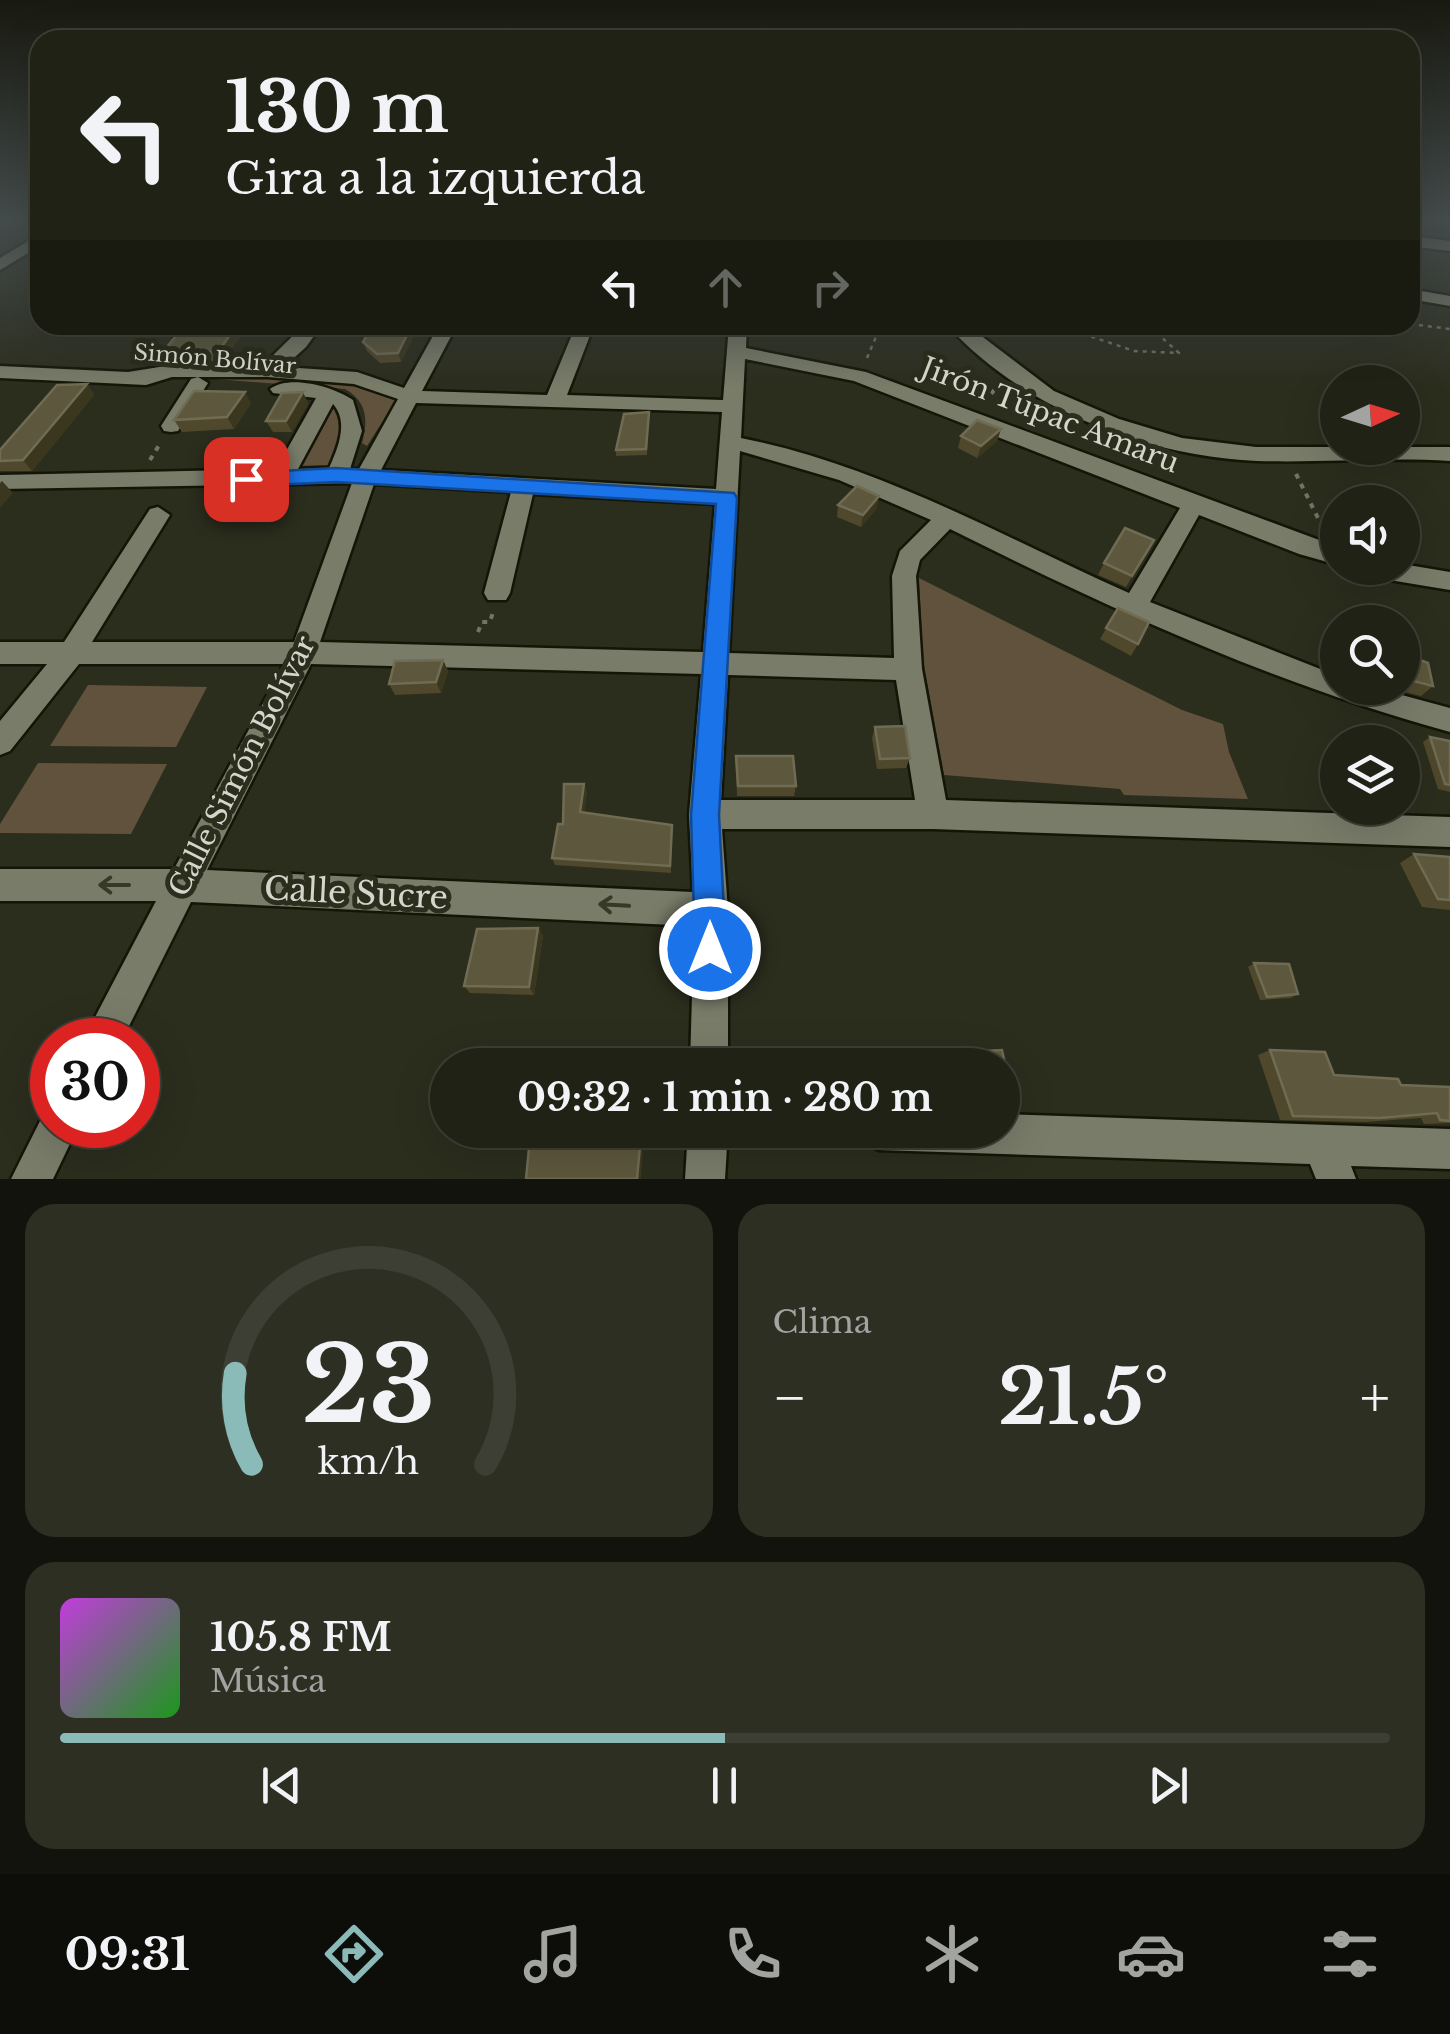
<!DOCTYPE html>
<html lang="es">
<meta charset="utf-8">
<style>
body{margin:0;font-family:"Libre Baskerville",serif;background:#2d2f23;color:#f1f3f6;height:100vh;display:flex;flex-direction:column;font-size:38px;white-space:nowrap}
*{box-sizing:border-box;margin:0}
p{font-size:32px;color:#a2a4a1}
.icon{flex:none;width:55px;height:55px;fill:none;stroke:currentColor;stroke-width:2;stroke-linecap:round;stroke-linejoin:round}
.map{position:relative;height:1179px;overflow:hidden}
.panel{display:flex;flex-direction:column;gap:25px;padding:25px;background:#12130c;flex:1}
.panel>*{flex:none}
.hud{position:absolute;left:30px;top:30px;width:1390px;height:305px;border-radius:30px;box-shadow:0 10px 40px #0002,0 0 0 2px #3d3f35;background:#202216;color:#f1f3f6;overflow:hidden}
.needle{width:65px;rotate:86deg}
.buttons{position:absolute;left:1320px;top:365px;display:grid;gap:20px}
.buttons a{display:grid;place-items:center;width:100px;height:100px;border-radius:50%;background:#202216;box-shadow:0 10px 40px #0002,0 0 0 2px #3d3f35;font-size:50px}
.speed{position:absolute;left:30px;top:1018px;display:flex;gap:20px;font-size:50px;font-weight:700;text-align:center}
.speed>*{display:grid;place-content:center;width:130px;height:130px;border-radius:50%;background:#202216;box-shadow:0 10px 40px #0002,0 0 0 2px #3d3f35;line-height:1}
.speed .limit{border:15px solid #d22;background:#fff;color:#111}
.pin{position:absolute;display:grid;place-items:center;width:85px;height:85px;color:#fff;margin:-42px;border-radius:20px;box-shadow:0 5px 15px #0006}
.me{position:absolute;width:110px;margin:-55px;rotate:0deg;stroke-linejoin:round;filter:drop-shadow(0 0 8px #0008)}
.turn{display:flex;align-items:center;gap:35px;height:210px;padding:0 30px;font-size:45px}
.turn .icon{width:130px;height:130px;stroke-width:2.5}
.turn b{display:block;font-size:70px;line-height:85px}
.lanes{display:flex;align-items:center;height:95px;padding:0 30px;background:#0003;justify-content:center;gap:50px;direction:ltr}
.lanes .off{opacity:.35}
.big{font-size:75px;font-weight:800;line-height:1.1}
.panel .widget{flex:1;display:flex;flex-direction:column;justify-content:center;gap:15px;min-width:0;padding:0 35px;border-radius:30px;background:#2d2f23}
.panel .dial{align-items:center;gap:0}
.dial svg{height:260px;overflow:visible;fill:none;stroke:#3d3f35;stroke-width:7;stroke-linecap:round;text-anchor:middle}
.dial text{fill:#f1f3f6;stroke:none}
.song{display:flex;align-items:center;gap:30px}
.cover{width:120px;height:120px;border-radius:15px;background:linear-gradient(135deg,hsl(290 70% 55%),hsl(120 70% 35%))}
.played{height:10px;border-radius:5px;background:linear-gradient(90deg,#8bbbb9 50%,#3d3f35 50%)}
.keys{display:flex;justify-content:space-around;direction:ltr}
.heat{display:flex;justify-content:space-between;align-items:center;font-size:55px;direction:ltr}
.panel .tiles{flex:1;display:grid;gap:25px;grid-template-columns:1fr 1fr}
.widget:last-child{grid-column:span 2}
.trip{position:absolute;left:430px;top:1048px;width:590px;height:100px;border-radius:50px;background:#202216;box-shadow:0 10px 40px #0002,0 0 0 2px #3d3f35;font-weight:800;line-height:100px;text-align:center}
.tabs{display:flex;height:160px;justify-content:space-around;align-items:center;background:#0d0e09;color:#a2a4a1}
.tabs .icon{width:70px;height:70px}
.tabs .selected{color:#8bbbb9}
.tabs b{font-size:45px;color:#f1f3f6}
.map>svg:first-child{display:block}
.green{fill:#61523e}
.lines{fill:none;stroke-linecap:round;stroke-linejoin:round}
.minor-casing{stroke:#131506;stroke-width:5}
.path-far1{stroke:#737467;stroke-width:2.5;stroke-dasharray:4 5;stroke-linecap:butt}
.path{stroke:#737467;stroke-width:4;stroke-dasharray:5 6;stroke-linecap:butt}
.minor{fill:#797c69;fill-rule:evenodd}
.wall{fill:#4f482c}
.shaded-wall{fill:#3b371f}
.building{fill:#5d573d;stroke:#706b53;stroke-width:2.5}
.oneway{stroke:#373928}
.route{fill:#1a73e8;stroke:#114b97;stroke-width:2.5}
.labels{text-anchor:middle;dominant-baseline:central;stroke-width:10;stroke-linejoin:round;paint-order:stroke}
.far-street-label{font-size:22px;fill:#d4d5cb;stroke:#2b2d1d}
.street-label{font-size:28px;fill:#d4d5cb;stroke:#2b2d1d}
.near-street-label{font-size:32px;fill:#d4d5cb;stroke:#2b2d1d}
</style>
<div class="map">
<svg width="1450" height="1179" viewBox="0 0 1450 1179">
<rect width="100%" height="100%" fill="#2b2d1d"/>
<!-- green -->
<g class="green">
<path d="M 175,376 C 247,376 327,369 395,397 L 395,402 L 367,446 L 362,443 C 368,421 368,402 345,389 Z"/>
<path d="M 331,401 C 348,421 339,443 329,465 L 296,466 Z"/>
<path d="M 919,578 L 1182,710 L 1223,724 L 1229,752 L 1248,799 L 1124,795 L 1120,789 L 944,775 L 923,660 Z"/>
<path d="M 88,685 L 207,687 L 176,747 L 50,746 Z"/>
<path d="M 38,763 L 167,764 L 131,834 L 0,833 L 0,824 Z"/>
</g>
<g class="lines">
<defs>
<g id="minor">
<path d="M 40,234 L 40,246 L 0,270 L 0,258 Z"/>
<path d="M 1410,236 L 1450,241 L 1450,251 L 1410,246 Z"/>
<path d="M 1410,289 L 1450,296 L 1450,306 L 1410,299 Z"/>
<path d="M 173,325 L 192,325 L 176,337 L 167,332 Z"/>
<path d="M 304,325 L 322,325 L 306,347 L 284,367 L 357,372 L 404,388 L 439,325 L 457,325 L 422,391 L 547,395 L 576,325 L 594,325 L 567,395 L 723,400 L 729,325 L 747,325 L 746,348 L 866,372 L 1338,547 L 1338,565 L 1299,554 L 1199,515 L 1150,602 L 1338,676 L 1338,688 L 1376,688 L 1450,708 L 1450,732 C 1275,684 1112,610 950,529 L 920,560 L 916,576 L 922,669 L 946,800 L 1450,817 L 1450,847 L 933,829 L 722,829 L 728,910 L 728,1065 L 690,1065 L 694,926 L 191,902 L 122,1040 L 83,1040 L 156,901 L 0,901 L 0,869 L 174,869 L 284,664 L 79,664 L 10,751 L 0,755 L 0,721 L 47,664 L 0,664 L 0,642 L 64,642 L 150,509 L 158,507 L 170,515 L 92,642 L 294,642 L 352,483 L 0,489 L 0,475 L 276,469 L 316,398 L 273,393 L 270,389 C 290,374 334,387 353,400 L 362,431 L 350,469 L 359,469 L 398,399 L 354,384 L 268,377 L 172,377 L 146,385 L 0,378 L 0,366 L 128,372 L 172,365 L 263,365 ZM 745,359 L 854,381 L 1180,508 L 1129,593 C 1002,536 878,465 741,438 ZM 416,403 L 722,412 L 716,489 L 381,470 ZM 333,404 C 349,422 338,448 329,468 L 298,469 ZM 740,451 L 839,480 L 931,520 L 900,551 L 892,576 L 894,658 L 729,653 ZM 374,484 L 511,492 L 484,593 L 488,600 L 506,600 L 510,593 L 533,494 L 715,504 L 703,652 L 320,642 ZM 311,664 L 701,674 L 689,815 L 693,892 L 207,870 ZM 728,675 L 896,680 L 915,800 L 721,800 Z"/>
<path d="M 947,325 L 967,325 L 1054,391 L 1119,419 L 1182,438 L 1256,447 L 1450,447 L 1450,461 C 1386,457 1322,463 1257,461 C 1146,456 1023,409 947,325 Z"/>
<path d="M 198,377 L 208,383 L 178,431 L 171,432 L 164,431 L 161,426 L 191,379 Z"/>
<path d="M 1402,564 L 1450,572 L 1450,590 L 1371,577 L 1362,574 L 1359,568 L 1402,568 Z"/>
<path d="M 52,1108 L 52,1125 L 79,1125 L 53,1179 L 11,1179 L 45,1111 Z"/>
<path d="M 1002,1114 L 1450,1129 L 1450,1169 L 1351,1166 L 1356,1179 L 1316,1179 L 1310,1164 L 879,1150 L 865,1144 L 859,1130 L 1002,1130 Z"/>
<path d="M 688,1130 L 728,1130 L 725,1179 L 685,1179 Z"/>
</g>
</defs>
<!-- minor casing -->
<use href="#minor" class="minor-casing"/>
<!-- path-far1 -->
<g class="path-far1">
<path d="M 1410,324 L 1450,329"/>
<path d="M 1057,325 L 1134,351 L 1179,353 L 1148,325"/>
<path d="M 1241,325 L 1295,331 L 1314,325"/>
<path d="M 867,358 L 881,325"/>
</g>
<!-- path -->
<g class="path">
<path d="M 984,402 L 997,387"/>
<path d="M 150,460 L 161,442"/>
<path d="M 1296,474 L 1323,528"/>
<path d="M 478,632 L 482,622 L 490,622 L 493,612"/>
</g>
<!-- minor -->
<use href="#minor" class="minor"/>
</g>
<!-- wall -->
<g class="wall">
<path d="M 192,325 L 295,325 L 288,333 L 243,333 L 223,361 L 169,362 L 163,352 Z"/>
<path d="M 545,325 L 567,325 L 562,334 L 545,333 Z"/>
<path d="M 410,329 L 413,338 L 401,362 L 380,363 L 367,351 L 363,342 Z"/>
<path d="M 87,384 L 94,395 L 32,471 L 0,471 L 0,450 Z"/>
<path d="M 303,392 L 308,404 L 292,432 L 273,432 L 266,421 Z"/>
<path d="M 251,403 L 234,429 L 182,432 L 174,420 Z"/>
<path d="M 649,412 L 647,455 L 616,456 L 616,450 Z"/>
<path d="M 1001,429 L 997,441 L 977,458 L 958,448 L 961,436 Z"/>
<path d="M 838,505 L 877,508 L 861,527 L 837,517 Z"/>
<path d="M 1154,540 L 1126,587 L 1098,575 L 1104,563 Z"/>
<path d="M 1118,608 L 1138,644 L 1131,656 L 1100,639 Z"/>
<path d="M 1402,640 L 1420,660 L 1433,686 L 1421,696 L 1389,688 L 1402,688 Z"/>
<path d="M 443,660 L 448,671 L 441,693 L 395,695 L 389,684 Z"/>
<path d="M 875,727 L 910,758 L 906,768 L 877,769 L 872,738 Z"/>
<path d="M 1430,737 L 1450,741 L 1450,792 L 1438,789 L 1423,742 Z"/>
<path d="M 736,756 L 796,786 L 794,796 L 737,796 Z"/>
<path d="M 587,792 L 584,812 L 672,825 L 671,873 L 555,865 L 552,858 L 563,824 Z"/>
<path d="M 1414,854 L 1450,857 L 1450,910 L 1422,907 L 1400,863 Z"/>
<path d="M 538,928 L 543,936 L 534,995 L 470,993 L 464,986 Z"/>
<path d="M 1254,963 L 1298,994 L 1291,998 L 1260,1000 L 1248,967 Z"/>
<path d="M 1002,1050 L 1011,1090 L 1003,1095 L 1002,1065 L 945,1065 L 943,1058 L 949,1053 Z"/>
<path d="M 1270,1050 L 1334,1075 L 1401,1085 L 1450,1087 L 1450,1123 L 1424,1124 L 1421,1118 L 1365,1122 L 1280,1120 L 1258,1055 Z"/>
</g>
<!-- shaded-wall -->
<g class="shaded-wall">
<path d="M 237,325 L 239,325 L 243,333 L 223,361 L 218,352 Z"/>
<path d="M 285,325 L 295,325 L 288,333 Z"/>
<path d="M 410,329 L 413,338 L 401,362 L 398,353 Z"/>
<path d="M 87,384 L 94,395 L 32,471 L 23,460 Z"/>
<path d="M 245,392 L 251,403 L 234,429 L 227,417 Z"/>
<path d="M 303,392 L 308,404 L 292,432 L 286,421 Z"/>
<path d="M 1001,429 L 997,441 L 977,458 L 981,446 Z"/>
<path d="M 2,481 L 13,493 L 0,508 L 0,483 Z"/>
<path d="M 879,496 L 877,508 L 861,527 L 863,515 Z"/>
<path d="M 443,660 L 448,671 L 441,693 L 436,682 Z"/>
<path d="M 584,784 L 587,792 L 583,820 L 580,812 Z"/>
<path d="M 538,928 L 543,936 L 534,995 L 529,987 Z"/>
<path d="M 640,1147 L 643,1152 L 641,1179 L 637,1179 Z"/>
</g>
<!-- building -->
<g class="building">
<path d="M 192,325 L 237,325 L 218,352 L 163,352 L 179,332 L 186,332 Z"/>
<path d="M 545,325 L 563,325 L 561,329 L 544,328 Z"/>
<path d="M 410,329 L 398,353 L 377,354 L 363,342 L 370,330 Z"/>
<path d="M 87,384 L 23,460 L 0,461 L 0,450 L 57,385 Z"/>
<path d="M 194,391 L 245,392 L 227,417 L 174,420 Z"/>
<path d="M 303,392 L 286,421 L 266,421 L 282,393 Z"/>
<path d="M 649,412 L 646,449 L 616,450 L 624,414 Z"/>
<path d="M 977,420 L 1001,429 L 981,446 L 961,436 Z"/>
<path d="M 857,486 L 879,496 L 863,515 L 838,505 Z"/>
<path d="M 1125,528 L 1154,540 L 1132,576 L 1104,563 Z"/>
<path d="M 1118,608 L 1149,622 L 1138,644 L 1106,628 Z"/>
<path d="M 1402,640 L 1417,643 L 1420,660 L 1428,663 L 1433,686 L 1402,678 Z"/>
<path d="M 443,660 L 436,682 L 389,684 L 395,661 Z"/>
<path d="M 905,726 L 910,758 L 880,759 L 875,727 Z"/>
<path d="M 1430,737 L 1450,741 L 1450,785 L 1445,784 Z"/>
<path d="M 736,756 L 793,756 L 796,786 L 738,786 Z"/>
<path d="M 564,784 L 584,784 L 580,812 L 672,825 L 670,866 L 552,858 L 558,824 L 563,824 Z"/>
<path d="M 1414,854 L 1450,857 L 1450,900 L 1438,899 Z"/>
<path d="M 538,928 L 529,987 L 464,986 L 477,929 Z"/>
<path d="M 1254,963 L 1289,964 L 1298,994 L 1267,997 Z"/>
<path d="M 1002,1050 L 1011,1090 L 1002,1090 L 1002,1065 L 951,1065 L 949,1053 Z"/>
<path d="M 1270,1050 L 1325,1052 L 1334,1075 L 1398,1079 L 1401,1085 L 1450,1087 L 1450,1121 L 1440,1120 L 1437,1113 L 1380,1118 L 1293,1116 Z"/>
<path d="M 640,1147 L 637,1179 L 526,1179 L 529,1148 Z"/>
</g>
<!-- one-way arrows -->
<defs><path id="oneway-shaft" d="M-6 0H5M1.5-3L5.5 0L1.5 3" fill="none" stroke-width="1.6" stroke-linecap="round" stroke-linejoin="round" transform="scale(2.5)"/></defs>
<g class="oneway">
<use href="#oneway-shaft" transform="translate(114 885) rotate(180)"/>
<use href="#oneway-shaft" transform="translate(614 905) rotate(-177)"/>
</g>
<!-- sky -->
<linearGradient id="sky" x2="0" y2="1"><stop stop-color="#181910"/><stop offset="0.57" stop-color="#444c4c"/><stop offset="1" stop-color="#444c4c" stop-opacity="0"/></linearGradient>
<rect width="1450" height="388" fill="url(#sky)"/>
<!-- route -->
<path class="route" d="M 336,468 L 734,493 L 737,498 L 719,815 L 726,949 L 722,960 L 710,965 L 699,960 L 695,949 L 691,815 L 716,504 L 336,482 L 246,486 L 236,479 L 246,473 Z"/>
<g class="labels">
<!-- far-street labels -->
<g class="far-street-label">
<text transform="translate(215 359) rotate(5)">Simón Bolívar</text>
</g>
<!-- street labels -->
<g class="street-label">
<text transform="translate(1050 415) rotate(21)">Jirón Túpac Amaru</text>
<text transform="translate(242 766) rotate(-63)">Calle Simón Bolívar</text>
</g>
<!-- near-street labels -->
<g class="near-street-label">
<text transform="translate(356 893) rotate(3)">Calle Sucre</text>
</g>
</g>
</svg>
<div class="buttons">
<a><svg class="needle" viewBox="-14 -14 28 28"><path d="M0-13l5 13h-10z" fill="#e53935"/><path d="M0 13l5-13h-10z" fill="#a2a4a1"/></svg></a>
<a><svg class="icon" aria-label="sound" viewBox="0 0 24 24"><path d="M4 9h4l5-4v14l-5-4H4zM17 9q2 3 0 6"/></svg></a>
<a><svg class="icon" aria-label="search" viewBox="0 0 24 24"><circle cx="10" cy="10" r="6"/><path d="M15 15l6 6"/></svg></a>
<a><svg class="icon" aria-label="layers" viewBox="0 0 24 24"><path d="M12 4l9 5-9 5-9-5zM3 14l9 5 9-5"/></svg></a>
</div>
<div class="speed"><div class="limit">30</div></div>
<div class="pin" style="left:246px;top:479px;background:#d93025"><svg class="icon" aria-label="arrive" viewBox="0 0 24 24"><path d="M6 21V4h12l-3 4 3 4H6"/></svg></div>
<svg class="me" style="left:710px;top:949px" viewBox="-20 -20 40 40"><circle r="17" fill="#1a73e8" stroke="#fff" stroke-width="3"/><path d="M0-11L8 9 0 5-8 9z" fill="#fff"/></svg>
<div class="trip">09:32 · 1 min · 280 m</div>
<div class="hud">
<div class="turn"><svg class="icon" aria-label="left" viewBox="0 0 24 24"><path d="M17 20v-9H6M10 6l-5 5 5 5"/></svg><div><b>130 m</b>Gira a la izquierda</div></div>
<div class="lanes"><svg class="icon" aria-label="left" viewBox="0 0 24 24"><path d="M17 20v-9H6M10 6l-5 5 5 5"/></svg><svg class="icon off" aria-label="ahead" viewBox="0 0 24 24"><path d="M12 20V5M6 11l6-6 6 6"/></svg><svg class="icon off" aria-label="right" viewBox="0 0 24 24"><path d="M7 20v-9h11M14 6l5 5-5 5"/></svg></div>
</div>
</div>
<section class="panel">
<div class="tiles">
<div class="widget dial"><svg viewBox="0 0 100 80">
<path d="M14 69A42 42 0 1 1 86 69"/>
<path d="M14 69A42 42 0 0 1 9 41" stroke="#8bbbb9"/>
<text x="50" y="56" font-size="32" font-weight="700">23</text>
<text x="50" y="72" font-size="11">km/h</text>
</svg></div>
<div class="widget"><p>Clima</p>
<div class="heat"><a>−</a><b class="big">21.5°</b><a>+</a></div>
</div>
<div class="widget">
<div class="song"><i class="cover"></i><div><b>105.8 FM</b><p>Música</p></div></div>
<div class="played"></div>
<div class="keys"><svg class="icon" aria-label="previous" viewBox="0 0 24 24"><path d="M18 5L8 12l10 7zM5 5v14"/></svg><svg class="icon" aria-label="pause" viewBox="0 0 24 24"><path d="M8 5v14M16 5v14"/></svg><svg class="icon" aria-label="next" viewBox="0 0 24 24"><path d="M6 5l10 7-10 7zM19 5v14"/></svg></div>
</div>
</div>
</section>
<nav class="tabs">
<b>09:31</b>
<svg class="icon selected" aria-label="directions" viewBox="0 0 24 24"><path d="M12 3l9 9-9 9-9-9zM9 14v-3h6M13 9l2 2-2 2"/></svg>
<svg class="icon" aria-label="music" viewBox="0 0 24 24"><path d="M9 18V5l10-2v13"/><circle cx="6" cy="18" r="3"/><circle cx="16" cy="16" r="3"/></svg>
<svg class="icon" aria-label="phone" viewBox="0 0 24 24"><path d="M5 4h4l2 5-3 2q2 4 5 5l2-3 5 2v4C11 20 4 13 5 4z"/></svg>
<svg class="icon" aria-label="climate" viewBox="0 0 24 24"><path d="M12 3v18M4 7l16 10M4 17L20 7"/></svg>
<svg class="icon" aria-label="car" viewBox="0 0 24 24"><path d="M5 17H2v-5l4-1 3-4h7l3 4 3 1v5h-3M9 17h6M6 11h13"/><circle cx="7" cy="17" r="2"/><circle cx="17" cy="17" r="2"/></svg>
<svg class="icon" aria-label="filters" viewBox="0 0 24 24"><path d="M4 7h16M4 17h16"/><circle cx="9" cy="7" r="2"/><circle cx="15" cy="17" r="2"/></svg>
</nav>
